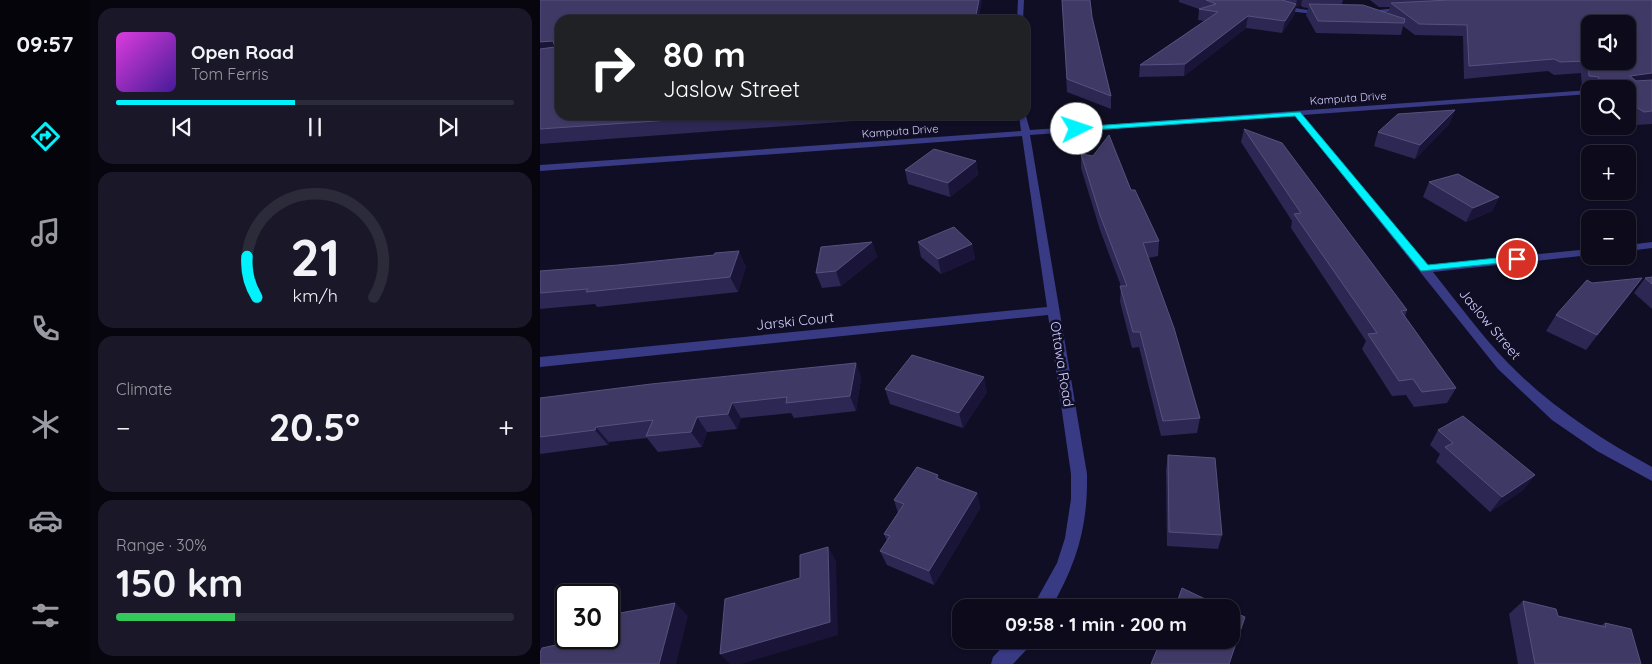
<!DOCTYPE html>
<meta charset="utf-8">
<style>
body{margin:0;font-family:Quicksand,sans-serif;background:#1a1828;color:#f1f3f6;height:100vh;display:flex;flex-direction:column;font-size:19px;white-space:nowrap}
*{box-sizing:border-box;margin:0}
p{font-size:16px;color:#9a9aa3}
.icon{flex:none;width:28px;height:28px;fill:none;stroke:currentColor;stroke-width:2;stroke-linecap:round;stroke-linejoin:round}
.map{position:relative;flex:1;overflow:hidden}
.drawer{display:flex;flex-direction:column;gap:8px;padding:8px;background:#07060f;width:450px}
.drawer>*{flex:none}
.banner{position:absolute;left:15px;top:15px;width:475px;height:105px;border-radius:15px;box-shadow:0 1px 4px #0004,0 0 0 1px #2c2b3a;background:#202124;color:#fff;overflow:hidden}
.controls{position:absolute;left:1041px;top:15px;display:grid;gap:10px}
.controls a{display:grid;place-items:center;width:55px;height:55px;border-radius:10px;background:#0c0a1b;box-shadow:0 1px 4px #0004,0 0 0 1px #2c2b3a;font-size:25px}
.speed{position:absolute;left:15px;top:584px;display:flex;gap:10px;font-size:25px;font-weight:700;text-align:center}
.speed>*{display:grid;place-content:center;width:65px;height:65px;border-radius:50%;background:#0c0a1b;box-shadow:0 1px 4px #0004,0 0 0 1px #2c2b3a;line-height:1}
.speed .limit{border:2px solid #111;border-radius:8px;background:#fff;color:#111}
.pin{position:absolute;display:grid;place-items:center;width:42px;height:42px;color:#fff;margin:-21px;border:2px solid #fff;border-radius:50%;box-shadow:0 1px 5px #0007}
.me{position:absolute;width:55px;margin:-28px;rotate:86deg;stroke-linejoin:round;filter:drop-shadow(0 0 4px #0008)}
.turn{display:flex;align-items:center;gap:18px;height:105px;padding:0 25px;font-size:22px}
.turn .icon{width:65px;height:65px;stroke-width:2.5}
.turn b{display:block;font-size:35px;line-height:42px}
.big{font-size:38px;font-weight:700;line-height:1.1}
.drawer .tile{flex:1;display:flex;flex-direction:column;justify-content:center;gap:8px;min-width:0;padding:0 18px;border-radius:15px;background:#1a1828}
.drawer .dial{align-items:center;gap:0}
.dial svg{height:130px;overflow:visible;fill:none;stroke:#2c2b3a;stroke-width:7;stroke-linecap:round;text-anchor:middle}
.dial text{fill:#f1f3f6;stroke:none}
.song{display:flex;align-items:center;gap:15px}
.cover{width:60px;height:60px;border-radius:8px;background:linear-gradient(135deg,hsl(300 70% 55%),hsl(260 70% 35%))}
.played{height:5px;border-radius:2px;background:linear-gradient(90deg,#00f3fc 45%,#2c2b3a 45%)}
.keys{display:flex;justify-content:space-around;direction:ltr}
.heat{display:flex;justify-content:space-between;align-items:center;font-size:28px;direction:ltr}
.charge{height:8px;border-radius:4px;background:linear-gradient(90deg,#34c759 30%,#2c2b3a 0)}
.trip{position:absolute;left:412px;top:599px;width:288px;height:50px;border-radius:15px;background:#0c0a1b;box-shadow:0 1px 4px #0004,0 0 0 1px #2c2b3a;font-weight:700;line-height:50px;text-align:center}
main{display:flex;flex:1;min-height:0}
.tab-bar{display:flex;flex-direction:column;width:90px;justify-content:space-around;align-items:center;background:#05040b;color:#9a9aa3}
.tab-bar .icon{width:35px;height:35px}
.tab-bar .current{color:#00f3fc}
.tab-bar b{font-size:22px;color:#f1f3f6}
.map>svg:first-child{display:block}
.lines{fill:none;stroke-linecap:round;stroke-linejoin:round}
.minor{fill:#383a84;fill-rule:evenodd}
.wall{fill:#2d2753}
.shaded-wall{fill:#1a1538}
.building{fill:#3f3965;stroke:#56517e;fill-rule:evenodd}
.route{fill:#00f3fc;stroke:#009ea4}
.labels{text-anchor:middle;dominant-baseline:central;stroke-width:5;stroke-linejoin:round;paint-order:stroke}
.far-street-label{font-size:11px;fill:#d4d1ff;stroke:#100e24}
.street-label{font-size:14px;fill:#d4d1ff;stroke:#100e24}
</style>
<main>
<nav class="tab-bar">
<b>09:57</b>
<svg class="icon current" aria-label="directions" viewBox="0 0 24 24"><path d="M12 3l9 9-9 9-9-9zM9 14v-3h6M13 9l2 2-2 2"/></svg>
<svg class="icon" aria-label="music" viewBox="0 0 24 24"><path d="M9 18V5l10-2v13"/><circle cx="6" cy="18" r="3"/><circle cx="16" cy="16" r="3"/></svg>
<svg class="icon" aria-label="phone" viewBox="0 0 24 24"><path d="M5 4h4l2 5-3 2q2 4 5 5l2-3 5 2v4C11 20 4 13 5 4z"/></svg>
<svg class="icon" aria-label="climate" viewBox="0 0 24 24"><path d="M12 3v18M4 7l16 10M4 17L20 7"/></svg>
<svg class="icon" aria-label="car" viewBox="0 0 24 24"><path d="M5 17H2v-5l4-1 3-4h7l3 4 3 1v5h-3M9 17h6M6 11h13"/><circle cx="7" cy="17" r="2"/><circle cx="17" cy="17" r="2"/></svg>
<svg class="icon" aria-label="filters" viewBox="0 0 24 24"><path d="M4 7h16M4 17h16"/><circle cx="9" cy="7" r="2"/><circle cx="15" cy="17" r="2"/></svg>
</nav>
<section class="drawer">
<div class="tile">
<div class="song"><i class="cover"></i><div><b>Open Road</b><p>Tom Ferris</p></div></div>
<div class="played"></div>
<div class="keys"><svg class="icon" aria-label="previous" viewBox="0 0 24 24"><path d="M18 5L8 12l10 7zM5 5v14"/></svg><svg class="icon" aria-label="pause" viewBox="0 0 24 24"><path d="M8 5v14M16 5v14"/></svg><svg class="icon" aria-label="next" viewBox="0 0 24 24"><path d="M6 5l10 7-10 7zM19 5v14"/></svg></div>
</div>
<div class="tile dial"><svg viewBox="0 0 100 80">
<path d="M14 69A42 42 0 1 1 86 69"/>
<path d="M14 69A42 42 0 0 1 8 44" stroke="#00f3fc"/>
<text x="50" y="56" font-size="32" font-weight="700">21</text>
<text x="50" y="72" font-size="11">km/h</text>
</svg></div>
<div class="tile"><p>Climate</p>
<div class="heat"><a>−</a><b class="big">20.5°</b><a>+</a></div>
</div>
<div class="tile"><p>Range · 30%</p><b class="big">150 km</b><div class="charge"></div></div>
</section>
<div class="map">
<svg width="1112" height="664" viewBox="0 0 1112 664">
<rect width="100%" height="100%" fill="#100e24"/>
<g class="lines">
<!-- minor -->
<g class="minor">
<path d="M 478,0 L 484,0 L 483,20 L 477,20 Z"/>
<path d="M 704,0 L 786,13 L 783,15 L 730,9 Z"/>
<path d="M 866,7 L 868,10 L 823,14 L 820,12 Z"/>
<path d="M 1050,90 L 1050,94 L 763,115 L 887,265 L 1050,249 L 1050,255 L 893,272 C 917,302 941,335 968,363 C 1010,406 1059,438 1112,467 L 1112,481 L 1057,451 L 1012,420 L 958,369 L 755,116 L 490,135 L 547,474 C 548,526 537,563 511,608 L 492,608 L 517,563 L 525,538 L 531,499 L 531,474 L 508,315 L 0,367 L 0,357 L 507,307 L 482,136 L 0,171 L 0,165 L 481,131 L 479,115 L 485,115 L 485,113 L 490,130 Z"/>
<path d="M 1112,242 L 1112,248 L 1088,251 L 1088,245 Z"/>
<path d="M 469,640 L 491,640 L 489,647 L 473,664 L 451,664 L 453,657 Z"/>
</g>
</g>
<!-- wall -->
<g class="wall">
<path d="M 0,0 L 442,0 L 438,20 L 20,20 L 20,115 L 355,115 L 355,118 L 0,144 Z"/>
<path d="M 522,0 L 552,17 L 571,96 L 571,109 L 527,92 Z"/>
<path d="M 639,0 L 803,0 L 802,4 L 848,13 L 850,7 L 839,7 L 830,0 L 1112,0 L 1112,124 L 1096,125 L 1088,120 L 1088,89 L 1050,89 L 1050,90 L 1042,89 L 1041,73 L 1014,75 L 1008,71 L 924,79 L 923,36 L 875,35 L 863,26 L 861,35 L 776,33 L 766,15 L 768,8 L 762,7 L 761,5 L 756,7 L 754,15 L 742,33 L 706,28 L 644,76 L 599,77 L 600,65 L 664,21 L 658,20 L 659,9 L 639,2 Z"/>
<path d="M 915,110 L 909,124 L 875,159 L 834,146 L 838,132 Z"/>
<path d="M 704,129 L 867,310 L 865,317 L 916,388 L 907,403 L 874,407 L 866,395 L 852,396 L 822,349 L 826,341 L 751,228 L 752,221 L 701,142 Z"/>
<path d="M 541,154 L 591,190 L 619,241 L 618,256 L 608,258 L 660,418 L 657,433 L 621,436 L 599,347 L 592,348 L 580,302 L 581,286 L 560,230 L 541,168 Z"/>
<path d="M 436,161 L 438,175 L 410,197 L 368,184 L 365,170 Z"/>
<path d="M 889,182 L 959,197 L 952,211 L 926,222 L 883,197 Z"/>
<path d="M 332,242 L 337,257 L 301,286 L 282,288 L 276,273 Z"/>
<path d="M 378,242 L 432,244 L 435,259 L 401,274 L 381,257 Z"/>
<path d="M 206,266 L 198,292 L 57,307 L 55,304 L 0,309 L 0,271 Z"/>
<path d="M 1112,277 L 1112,309 L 1094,293 L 1105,278 Z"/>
<path d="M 1052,283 L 1091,293 L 1046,350 L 1006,331 L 1016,315 Z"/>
<path d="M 316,363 L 321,378 L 316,411 L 254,418 L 251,413 L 201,418 L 197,429 L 167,432 L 162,447 L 118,452 L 107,438 L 69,442 L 68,445 L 0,454 L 0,398 Z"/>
<path d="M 345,389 L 447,392 L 423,428 L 350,404 Z"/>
<path d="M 898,430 L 995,475 L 983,490 L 950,512 L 896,462 L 900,454 L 890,445 Z"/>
<path d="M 628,455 L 682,535 L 678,549 L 627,546 L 626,470 Z"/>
<path d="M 398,475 L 399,479 L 437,493 L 440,508 L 394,585 L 347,565 L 340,551 L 347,541 L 344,534 L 358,513 L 354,500 Z"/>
<path d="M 983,601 L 1018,616 L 1060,626 L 1065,623 L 1101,664 L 978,664 L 969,614 Z"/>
</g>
<!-- shaded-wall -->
<g class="shaded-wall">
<path d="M 439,0 L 442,0 L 438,20 L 435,20 Z"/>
<path d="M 757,0 L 762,0 L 761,5 L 756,7 L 754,15 L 742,33 L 745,21 L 756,4 Z"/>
<path d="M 708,16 L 706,28 L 644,76 L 645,64 Z"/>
<path d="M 13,41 L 20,53 L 0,55 L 0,42 Z"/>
<path d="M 1112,73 L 1112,85 L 1085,89 L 1090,76 Z"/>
<path d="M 915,110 L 909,124 L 875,159 L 880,145 Z"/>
<path d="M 436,161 L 438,175 L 410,197 L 408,183 Z"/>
<path d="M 959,197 L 952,211 L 926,222 L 933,208 Z"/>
<path d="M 332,242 L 337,257 L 301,286 L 296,271 Z"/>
<path d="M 432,244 L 435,259 L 401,274 L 398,259 Z"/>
<path d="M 199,251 L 206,266 L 198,292 L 190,277 Z"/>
<path d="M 1102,278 L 1091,293 L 1046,350 L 1057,335 Z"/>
<path d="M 316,363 L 321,378 L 316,411 L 310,396 Z"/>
<path d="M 444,377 L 447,392 L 423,428 L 419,413 Z"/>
<path d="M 192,403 L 201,418 L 197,429 L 188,414 Z"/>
<path d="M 157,417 L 167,432 L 162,447 L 151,432 Z"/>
<path d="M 56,427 L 69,442 L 68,445 L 55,430 Z"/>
<path d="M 995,475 L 983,490 L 950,512 L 962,497 Z"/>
<path d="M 437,493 L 440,508 L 394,585 L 389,571 Z"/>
<path d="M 288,547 L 296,561 L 298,635 L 201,664 L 190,664 L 180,654 L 290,622 Z"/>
<path d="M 135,603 L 148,616 L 136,664 L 119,664 Z"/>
</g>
<!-- building -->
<g class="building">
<path d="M 0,0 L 439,0 L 435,20 L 20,20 L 20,115 L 202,115 L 0,129 L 0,49 L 15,47 L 13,41 L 0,42 Z"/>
<path d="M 522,0 L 550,0 L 552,17 L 571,96 L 527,79 Z"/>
<path d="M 666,0 L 742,0 L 756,4 L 745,21 L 708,16 L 645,64 L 600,65 L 678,12 L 659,9 L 676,4 Z"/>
<path d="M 909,0 L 1112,0 L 1112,73 L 1090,76 L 1096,81 L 1112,80 L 1112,111 L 1104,112 L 1088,102 L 1088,89 L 1065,89 L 1055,83 L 1058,82 L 1059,77 L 1049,76 L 1048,61 L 1020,62 L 1014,59 L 929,66 L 927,25 L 879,24 L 851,3 ZM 1050,24 L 1088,24 L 1088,61 L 1050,61 Z"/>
<path d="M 769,4 L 823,5 L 865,19 L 864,23 L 778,21 Z"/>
<path d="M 915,110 L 880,145 L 838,132 L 858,114 Z"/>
<path d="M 704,129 L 742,143 L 867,310 L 861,311 L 916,388 L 882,392 L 873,379 L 859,381 L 828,334 L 837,333 L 754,214 L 761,213 Z"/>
<path d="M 569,135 L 591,190 L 595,190 L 619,241 L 603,243 L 634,328 L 660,418 L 623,421 L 600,332 L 593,332 L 580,286 L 587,286 L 560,215 L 541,154 L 553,156 Z"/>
<path d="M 394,149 L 436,161 L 408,183 L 365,170 Z"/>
<path d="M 918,174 L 959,197 L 933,208 L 889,182 Z"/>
<path d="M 414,227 L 432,244 L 398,259 L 378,242 Z"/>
<path d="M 332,242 L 296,271 L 276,273 L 281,247 Z"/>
<path d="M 199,251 L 190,277 L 46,292 L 48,289 L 0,293 L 0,271 L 78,265 L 174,255 L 175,253 Z"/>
<path d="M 1112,277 L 1112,284 L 1105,278 Z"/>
<path d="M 1102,278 L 1057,335 L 1016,315 L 1047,280 L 1052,283 Z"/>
<path d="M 372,355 L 444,377 L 419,413 L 345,389 Z"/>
<path d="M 316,363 L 310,396 L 246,403 L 247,397 L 192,403 L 188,414 L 157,417 L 151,432 L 106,436 L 113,420 L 56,427 L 55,430 L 0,437 L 0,398 L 111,384 Z"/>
<path d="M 923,416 L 995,475 L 962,497 L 905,447 L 913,443 L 898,430 Z"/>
<path d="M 628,455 L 675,458 L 682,535 L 629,532 Z"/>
<path d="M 377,467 L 398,475 L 396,478 L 437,493 L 389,571 L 340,551 L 350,536 L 344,534 L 364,504 L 354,500 Z"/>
<path d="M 288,547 L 290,622 L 180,654 L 185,599 L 260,578 L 260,555 Z"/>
<path d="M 642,588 L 684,608 L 635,608 Z"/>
<path d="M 983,601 L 1016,609 L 1018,616 L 1066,627 L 1065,623 L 1091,629 L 1101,664 L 995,664 Z"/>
<path d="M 135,603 L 119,664 L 0,664 L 0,653 L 2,648 L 30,642 L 31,638 L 69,638 L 69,615 Z"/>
<path d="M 691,611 L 705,617 L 689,664 L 611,664 L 621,640 L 691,640 Z"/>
</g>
<!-- route -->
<path class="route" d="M 760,112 L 888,265 L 977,256 L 980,257 L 980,261 L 881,271 L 755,116 L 537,131 L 533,129 L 537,127 Z"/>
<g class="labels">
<!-- far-street labels -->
<g class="far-street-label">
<text transform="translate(808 98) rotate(-4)">Kamputa Drive</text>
<text transform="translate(360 131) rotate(-4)">Kamputa Drive</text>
</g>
<!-- street labels -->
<g class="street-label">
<text transform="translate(255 321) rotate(-6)">Jarski Court</text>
<text transform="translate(950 324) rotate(50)">Jaslow Street</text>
<text transform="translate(522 364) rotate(81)">Ottawa Road</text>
</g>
</g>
</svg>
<div class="controls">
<a><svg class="icon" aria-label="sound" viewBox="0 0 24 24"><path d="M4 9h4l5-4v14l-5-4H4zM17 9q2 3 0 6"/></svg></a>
<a><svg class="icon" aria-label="search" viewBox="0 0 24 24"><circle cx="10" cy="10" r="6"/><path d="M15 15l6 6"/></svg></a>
<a>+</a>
<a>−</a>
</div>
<div class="speed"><div class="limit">30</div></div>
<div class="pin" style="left:977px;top:259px;background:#d93025"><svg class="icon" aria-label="arrive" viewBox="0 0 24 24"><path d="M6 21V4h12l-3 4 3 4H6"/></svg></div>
<svg class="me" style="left:537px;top:129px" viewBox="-20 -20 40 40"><circle r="19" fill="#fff"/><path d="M0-13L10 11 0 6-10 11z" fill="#00f3fc"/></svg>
<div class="trip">09:58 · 1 min · 200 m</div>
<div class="banner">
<div class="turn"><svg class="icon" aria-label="right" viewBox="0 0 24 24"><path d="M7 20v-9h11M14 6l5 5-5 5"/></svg><div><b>80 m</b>Jaslow Street</div></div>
</div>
</div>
</main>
